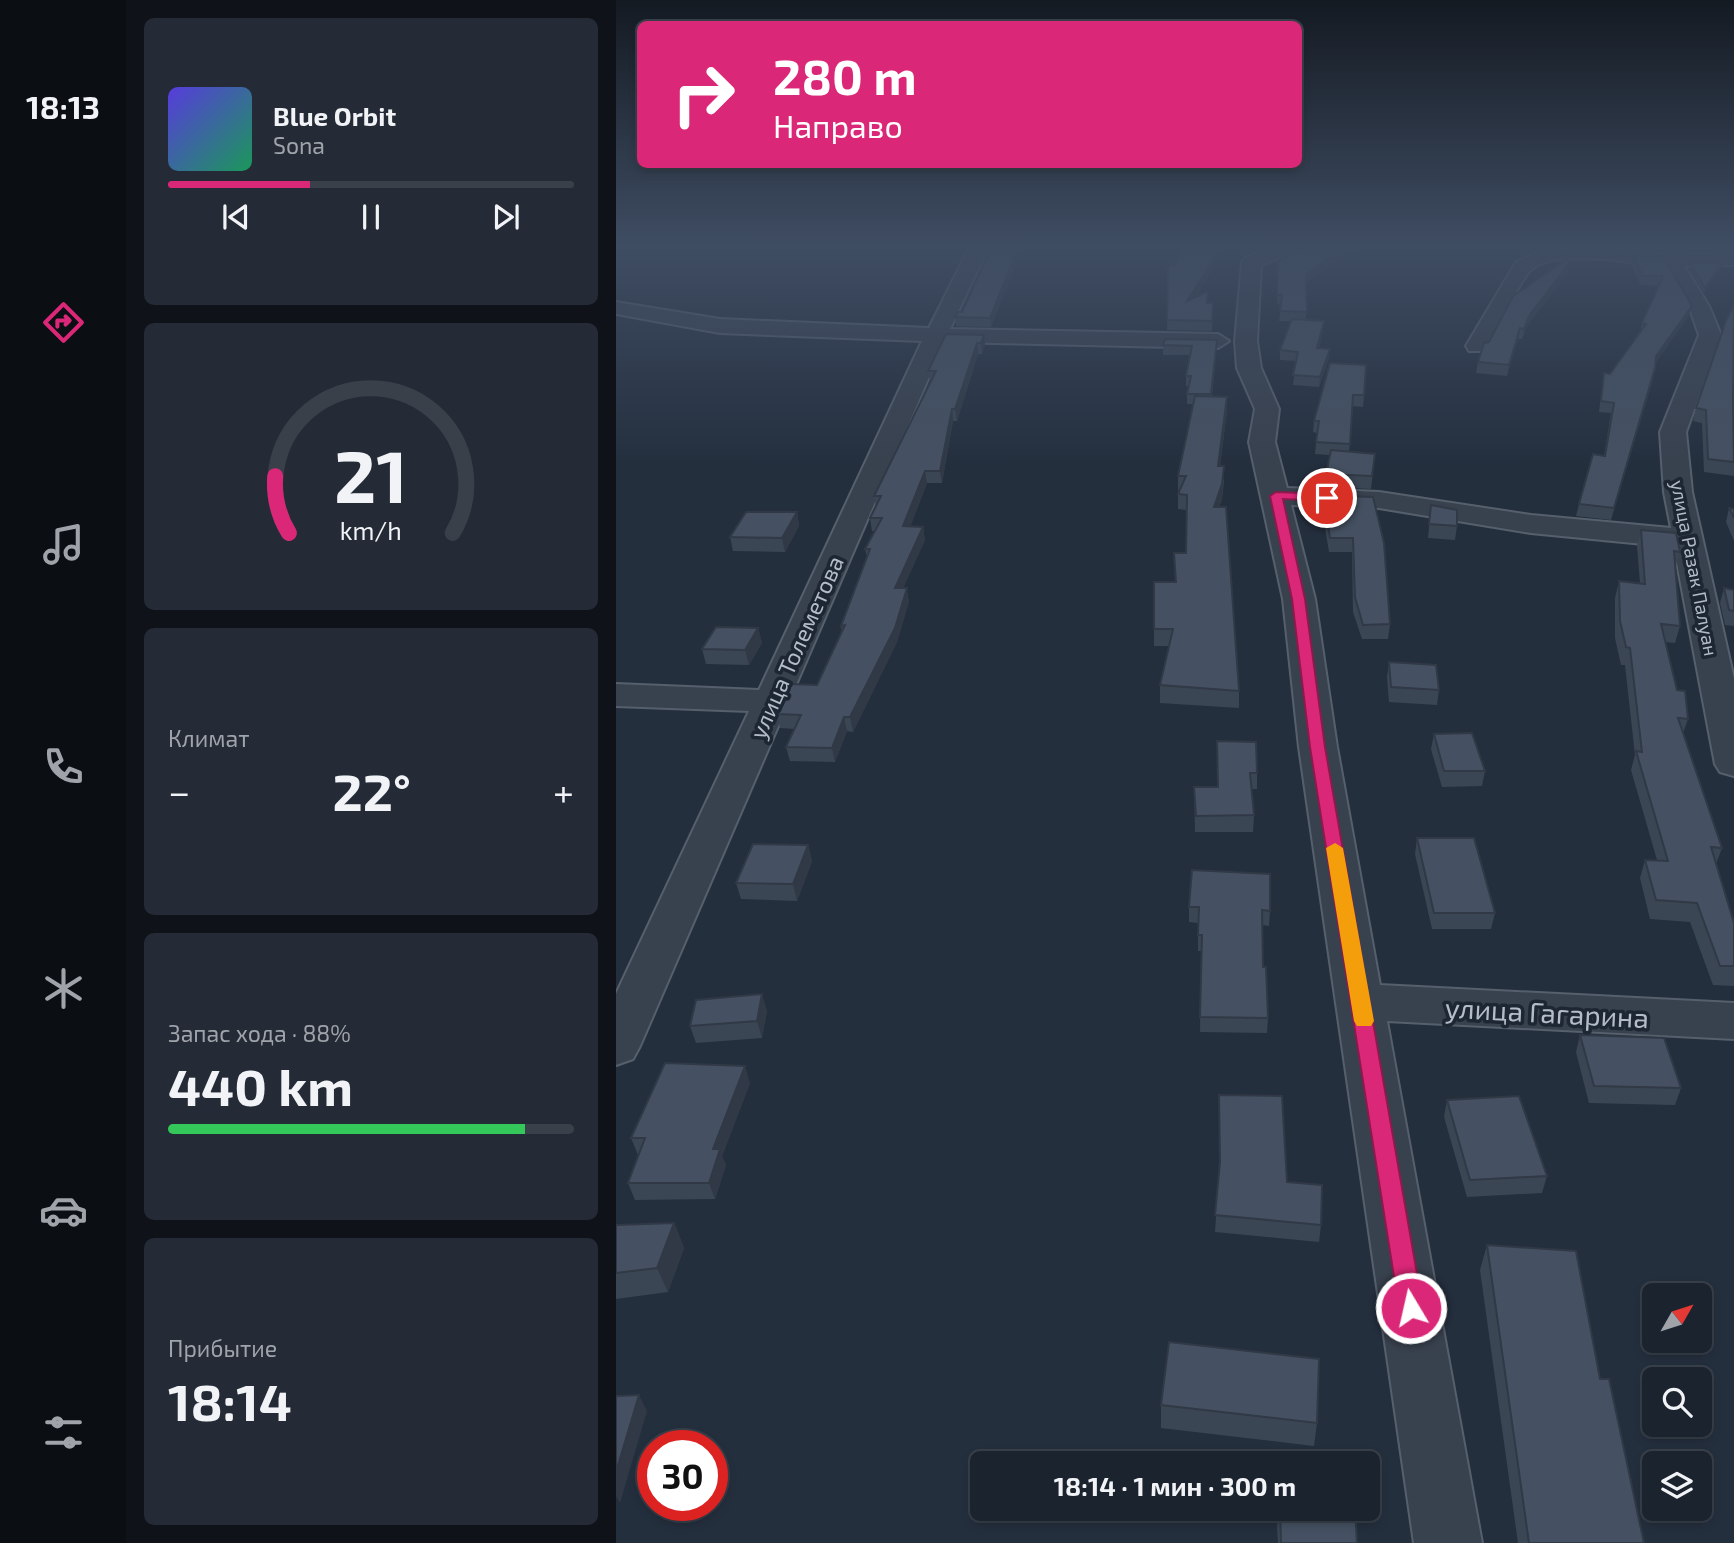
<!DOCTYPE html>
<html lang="ru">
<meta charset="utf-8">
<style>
body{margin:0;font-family:"Exo 2",sans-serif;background:#242b36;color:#f1f3f6;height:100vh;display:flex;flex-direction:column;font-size:26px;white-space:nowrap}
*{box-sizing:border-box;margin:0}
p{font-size:23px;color:#a0a4aa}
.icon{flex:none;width:38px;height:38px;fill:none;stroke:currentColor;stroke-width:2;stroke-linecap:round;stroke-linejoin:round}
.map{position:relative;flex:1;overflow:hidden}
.sheet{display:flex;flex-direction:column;gap:18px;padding:18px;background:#0f1319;width:490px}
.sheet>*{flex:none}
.hud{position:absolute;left:21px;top:21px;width:665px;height:147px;border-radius:10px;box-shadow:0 4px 10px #0003,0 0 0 2px #39404a;background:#db2777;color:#fff;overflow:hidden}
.needle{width:46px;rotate:51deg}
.controls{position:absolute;left:1026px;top:1283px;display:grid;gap:14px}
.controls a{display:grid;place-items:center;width:70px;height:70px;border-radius:10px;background:#1b232e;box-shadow:0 4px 10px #0003,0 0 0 2px #39404a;font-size:35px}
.speed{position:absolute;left:21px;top:1430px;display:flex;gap:14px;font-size:35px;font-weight:700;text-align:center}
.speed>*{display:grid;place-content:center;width:91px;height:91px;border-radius:50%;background:#1b232e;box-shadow:0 4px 10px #0003,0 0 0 2px #39404a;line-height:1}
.speed .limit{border:10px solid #d22;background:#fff;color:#111}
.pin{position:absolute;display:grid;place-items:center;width:60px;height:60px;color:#fff;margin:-30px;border:4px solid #fff;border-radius:50%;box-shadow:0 2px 7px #0007}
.me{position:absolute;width:77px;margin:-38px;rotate:351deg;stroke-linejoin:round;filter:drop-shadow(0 0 5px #0008)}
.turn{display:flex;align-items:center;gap:24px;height:147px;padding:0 21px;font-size:32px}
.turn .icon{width:91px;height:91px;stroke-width:2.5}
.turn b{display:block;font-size:49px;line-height:60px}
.big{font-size:52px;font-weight:700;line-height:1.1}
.sheet .card{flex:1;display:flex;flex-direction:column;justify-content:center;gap:10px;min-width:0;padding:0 24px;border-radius:10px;background:#242b36}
.sheet .dial{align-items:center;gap:0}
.dial svg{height:182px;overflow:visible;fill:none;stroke:#39404a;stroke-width:7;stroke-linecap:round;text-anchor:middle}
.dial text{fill:#f1f3f6;stroke:none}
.song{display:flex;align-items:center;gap:21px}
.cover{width:84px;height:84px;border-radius:10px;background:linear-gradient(135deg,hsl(250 70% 55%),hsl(150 70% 35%))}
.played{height:7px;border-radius:4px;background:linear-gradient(90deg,#db2777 35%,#39404a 35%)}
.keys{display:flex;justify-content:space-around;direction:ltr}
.heat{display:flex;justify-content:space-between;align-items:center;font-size:38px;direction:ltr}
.charge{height:10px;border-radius:5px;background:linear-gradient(90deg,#34c759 88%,#39404a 0)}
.trip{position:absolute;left:354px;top:1451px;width:410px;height:70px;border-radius:10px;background:#1b232e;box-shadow:0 4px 10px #0003,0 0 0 2px #39404a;font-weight:700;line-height:70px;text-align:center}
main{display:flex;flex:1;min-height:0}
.tab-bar{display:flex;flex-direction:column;width:126px;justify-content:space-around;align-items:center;background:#0b0e12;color:#a0a4aa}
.tab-bar .icon{width:49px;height:49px}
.tab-bar .active{color:#db2777}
.tab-bar b{font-size:32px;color:#f1f3f6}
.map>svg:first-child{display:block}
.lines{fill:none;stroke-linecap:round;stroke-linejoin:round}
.minor-casing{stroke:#565f6c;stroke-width:4}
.minor{fill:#38414e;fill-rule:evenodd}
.wall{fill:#3b4654}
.shaded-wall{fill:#303945}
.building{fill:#455162;stroke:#303945;stroke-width:2}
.route{fill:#db2777;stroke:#8e194d;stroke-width:2}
.slow{fill:#f59e0b}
.labels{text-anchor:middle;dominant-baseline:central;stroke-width:7;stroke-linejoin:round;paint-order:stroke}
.far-street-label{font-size:19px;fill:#b4bcc9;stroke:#1d2633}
.street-label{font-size:23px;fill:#b4bcc9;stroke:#1d2633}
.near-street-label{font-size:28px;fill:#b4bcc9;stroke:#1d2633}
</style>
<main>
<nav class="tab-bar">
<b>18:13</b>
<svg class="icon active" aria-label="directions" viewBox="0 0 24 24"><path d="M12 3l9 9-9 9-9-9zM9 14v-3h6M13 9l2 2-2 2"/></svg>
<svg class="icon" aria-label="music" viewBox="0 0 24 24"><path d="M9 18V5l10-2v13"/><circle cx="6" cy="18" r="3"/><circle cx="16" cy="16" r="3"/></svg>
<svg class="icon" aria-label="phone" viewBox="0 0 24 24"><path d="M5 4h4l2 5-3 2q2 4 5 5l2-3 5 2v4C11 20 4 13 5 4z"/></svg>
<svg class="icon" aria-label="climate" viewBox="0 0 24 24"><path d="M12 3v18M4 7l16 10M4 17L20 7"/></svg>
<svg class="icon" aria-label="car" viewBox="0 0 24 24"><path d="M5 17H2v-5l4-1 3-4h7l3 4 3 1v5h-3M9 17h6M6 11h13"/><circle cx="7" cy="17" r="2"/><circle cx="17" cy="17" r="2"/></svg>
<svg class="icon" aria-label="filters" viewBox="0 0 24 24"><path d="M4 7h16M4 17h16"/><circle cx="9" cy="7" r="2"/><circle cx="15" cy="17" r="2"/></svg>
</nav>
<section class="sheet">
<div class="card">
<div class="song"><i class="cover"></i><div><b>Blue Orbit</b><p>Sona</p></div></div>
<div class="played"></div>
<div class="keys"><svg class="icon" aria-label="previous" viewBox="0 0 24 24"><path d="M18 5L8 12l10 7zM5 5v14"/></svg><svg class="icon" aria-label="pause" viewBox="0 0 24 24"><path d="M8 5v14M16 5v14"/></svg><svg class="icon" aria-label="next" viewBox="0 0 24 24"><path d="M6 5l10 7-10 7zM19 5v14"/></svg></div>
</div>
<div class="card dial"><svg viewBox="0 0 100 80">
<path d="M14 69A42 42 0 1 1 86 69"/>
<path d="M14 69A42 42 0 0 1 8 44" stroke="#db2777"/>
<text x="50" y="56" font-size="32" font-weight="700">21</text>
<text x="50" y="72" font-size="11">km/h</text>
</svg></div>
<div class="card"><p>Климат</p>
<div class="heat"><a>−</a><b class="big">22°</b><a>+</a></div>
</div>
<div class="card"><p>Запас хода · 88%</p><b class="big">440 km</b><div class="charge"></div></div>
<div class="card"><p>Прибытие</p><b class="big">18:14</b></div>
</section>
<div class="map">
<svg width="1118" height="1543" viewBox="0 0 1118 1543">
<rect width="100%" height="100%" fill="#242f3e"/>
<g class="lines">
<defs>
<g id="minor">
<path d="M 353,248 L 372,248 L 334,329 L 602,334 L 613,341 L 602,348 L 328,342 L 24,1046 L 17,1059 L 0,1065 L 0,994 L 133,711 L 0,706 L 0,684 L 143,690 L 306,341 L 104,333 L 0,314 L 0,302 L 104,319 L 313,328 Z"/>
<path d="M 656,248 L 708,248 L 706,252 L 660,259 L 645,265 L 641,341 L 645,368 L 663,409 L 659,442 L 671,488 L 763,492 L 915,515 L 1055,528 L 1048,492 L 1044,432 L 1083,335 L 1073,306 L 1049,266 C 1018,263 937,248 915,270 C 901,283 882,332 869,351 L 853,351 L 850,346 L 900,262 L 922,252 L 978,248 L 1055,255 L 1118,253 L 1118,265 L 1068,266 L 1093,306 L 1105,335 L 1070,432 L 1076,492 L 1118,679 L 1118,776 L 1104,772 L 1099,764 L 1058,547 L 915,533 L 763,508 L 675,505 L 699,599 L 721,747 L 764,985 L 1118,1003 L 1118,1039 L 771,1021 L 866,1543 L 798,1543 L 683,747 L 667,599 L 633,442 L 639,409 L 621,368 L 619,341 L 626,262 L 629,258 Z"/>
</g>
</defs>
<!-- minor casing -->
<use href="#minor" class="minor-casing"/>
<!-- minor -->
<use href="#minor" class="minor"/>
</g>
<!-- wall -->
<g class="wall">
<path d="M 375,248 L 406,248 L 375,327 L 340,326 L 339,317 L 346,312 Z"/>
<path d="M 566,248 L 604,248 L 595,271 L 580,297 L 592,303 L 597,303 L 596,331 L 551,330 L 552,265 L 559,265 Z"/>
<path d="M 691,248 L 740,248 L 690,283 L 690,320 L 707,330 L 703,348 L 713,358 L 703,387 L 677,385 L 680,361 L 664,360 L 664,350 L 676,321 L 663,321 L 665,304 L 661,304 L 662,261 Z"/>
<path d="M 1012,248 L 1117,248 L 1116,250 L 1055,252 Z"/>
<path d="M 1017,256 L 1049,259 L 1073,315 L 1039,364 L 1037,379 L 995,520 L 960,516 L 963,504 L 988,456 L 995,413 L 983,412 L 988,373 L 994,374 L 1024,333 L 1026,323 L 1043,286 L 1025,285 L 1015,265 Z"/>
<path d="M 954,262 L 952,272 L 911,326 L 906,339 L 902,339 L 891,376 L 860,373 L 862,362 L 873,342 Z"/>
<path d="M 1074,263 L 1105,268 L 1088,293 L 1073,269 Z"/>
<path d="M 1118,305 L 1118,476 L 1088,472 L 1086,423 L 1077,421 L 1080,408 Z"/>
<path d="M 368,335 L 369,345 L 366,354 L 362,354 L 341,421 L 337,421 L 326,483 L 311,483 L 294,527 L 307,527 L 309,540 L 287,588 L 293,601 L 281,642 L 237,732 L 231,731 L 219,762 L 174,761 L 170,747 L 179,729 L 164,728 L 161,714 L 201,685 L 226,632 L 225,626 L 251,557 L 249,549 L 259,531 L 256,531 L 254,518 L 260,507 L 258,496 L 314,382 L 312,371 Z"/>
<path d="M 601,340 L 596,397 L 611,397 L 611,411 L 604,466 L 608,481 L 606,499 L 603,507 L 623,691 L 623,708 L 544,703 L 544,685 L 554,646 L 538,646 L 538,582 L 559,582 L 558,553 L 570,553 L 570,510 L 562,509 L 562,494 L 564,491 L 562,491 L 562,476 L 577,404 L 571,404 L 571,394 L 573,386 L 570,386 L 570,376 L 574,355 L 547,355 L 547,345 Z"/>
<path d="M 714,363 L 748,395 L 747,407 L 737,406 L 733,452 L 759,454 L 755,489 L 709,487 L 710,474 L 714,455 L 699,454 L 701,433 L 697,432 L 698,421 Z"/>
<path d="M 707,495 L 757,497 L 774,624 L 772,639 L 746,639 L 737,612 L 736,552 L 713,552 L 706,509 Z"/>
<path d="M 815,505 L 841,526 L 839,540 L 812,538 Z"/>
<path d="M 1113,508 L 1118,509 L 1118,541 L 1110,522 Z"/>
<path d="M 181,512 L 183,526 L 169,552 L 117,551 L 114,537 Z"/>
<path d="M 1025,530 L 1064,552 L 1059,568 L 1064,626 L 1059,643 L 1049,642 L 1061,690 L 1072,719 L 1067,733 L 1106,848 L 1100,864 L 1118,923 L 1118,986 L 1097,985 L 1074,922 L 1034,919 L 1024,878 L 1029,860 L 1041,860 L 1015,770 L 1019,755 L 1009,665 L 1005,665 L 999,638 L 999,598 L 1003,581 L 1024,583 L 1021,546 Z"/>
<path d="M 1108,588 L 1118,590 L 1118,626 L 1109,625 L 1104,603 Z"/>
<path d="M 142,628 L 146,643 L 133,665 L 90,664 L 86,649 Z"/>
<path d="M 773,662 L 823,690 L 821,705 L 773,702 L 771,677 Z"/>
<path d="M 818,734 L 869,771 L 866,786 L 826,787 L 815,749 Z"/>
<path d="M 601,741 L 641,773 L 641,789 L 635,789 L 638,815 L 637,832 L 579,832 L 578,787 L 601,787 Z"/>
<path d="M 801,838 L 879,913 L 875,929 L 816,929 L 799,854 Z"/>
<path d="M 192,845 L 196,861 L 181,901 L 125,899 L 120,883 Z"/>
<path d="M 573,907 L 654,911 L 653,926 L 646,925 L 647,967 L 652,1018 L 651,1033 L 584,1032 L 585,951 L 582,951 L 582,923 L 573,922 Z"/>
<path d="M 151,1011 L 146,1038 L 80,1043 L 74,1026 Z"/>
<path d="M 964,1035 L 1065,1088 L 1059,1105 L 973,1103 L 960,1052 Z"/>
<path d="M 134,1083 L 106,1156 L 110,1165 L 99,1199 L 19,1200 L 12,1183 L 22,1155 L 15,1138 Z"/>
<path d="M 603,1095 L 705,1225 L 703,1242 L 599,1232 L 603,1169 Z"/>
<path d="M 831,1100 L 931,1176 L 926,1193 L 851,1197 L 828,1117 Z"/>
<path d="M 58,1223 L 68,1248 L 52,1292 L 0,1299 L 0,1225 Z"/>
<path d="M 871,1245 L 984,1379 L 1028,1543 L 902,1543 L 864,1270 Z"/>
<path d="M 545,1405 L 701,1423 L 698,1446 L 545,1428 Z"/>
<path d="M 663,1508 L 741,1543 L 662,1543 L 661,1527 Z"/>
</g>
<!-- shaded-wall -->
<g class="shaded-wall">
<path d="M 402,248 L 406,248 L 375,327 L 374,318 Z"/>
<path d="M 601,248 L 604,248 L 595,271 L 571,311 L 571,301 Z"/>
<path d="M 728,248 L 740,248 L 690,283 L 690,274 Z"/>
<path d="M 954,262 L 952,272 L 911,326 L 906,339 L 908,329 L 913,316 Z"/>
<path d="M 1106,263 L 1105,268 L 1088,293 L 1089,288 Z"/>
<path d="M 1076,306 L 1073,315 L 1037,367 L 1040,356 Z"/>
<path d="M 708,321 L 707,330 L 700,357 L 701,348 Z"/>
<path d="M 904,328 L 902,339 L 891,376 L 893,365 Z"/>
<path d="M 368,335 L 369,345 L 366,354 L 365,343 Z"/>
<path d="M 361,343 L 362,354 L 341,421 L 339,409 Z"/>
<path d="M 714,349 L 713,358 L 703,387 L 704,377 Z"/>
<path d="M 1039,368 L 1037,379 L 995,520 L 998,508 Z"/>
<path d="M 611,397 L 611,411 L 602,481 L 602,466 Z"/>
<path d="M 336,409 L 337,421 L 326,483 L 324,471 Z"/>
<path d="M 608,466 L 606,499 L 597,522 L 598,507 Z"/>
<path d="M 309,471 L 311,483 L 289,539 L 287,526 Z"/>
<path d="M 181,512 L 183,526 L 169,552 L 166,538 Z"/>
<path d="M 307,527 L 309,540 L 281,601 L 279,588 Z"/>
<path d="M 291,588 L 293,601 L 281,642 L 237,732 L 234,717 Z"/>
<path d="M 142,628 L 146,643 L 133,665 L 129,650 Z"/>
<path d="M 228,717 L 231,731 L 219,762 L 216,748 Z"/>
<path d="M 192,845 L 196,861 L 181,901 L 177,884 Z"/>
<path d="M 146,994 L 151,1011 L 146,1038 L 141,1021 Z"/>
<path d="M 129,1066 L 134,1083 L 106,1156 L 110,1165 L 99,1199 L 93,1183 L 97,1149 Z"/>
<path d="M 58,1223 L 68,1248 L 52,1292 L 41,1268 Z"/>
<path d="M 23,1395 L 31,1411 L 4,1503 L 0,1496 L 0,1472 Z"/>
</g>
<!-- building -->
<g class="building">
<path d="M 375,248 L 402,248 L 374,318 L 339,317 L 342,312 L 346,312 Z"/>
<path d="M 566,248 L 601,248 L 596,262 L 571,301 L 592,291 L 591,303 L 597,303 L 596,321 L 551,320 L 552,265 L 559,265 Z"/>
<path d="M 691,248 L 728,248 L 690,274 L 691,312 L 664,311 L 666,295 L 661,295 L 662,261 Z"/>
<path d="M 1017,256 L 1049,259 L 1076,306 L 1040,356 L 1039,368 L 998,508 L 963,504 L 977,454 L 989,456 L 998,403 L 985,401 L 988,373 L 994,374 L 1030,324 L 1026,323 L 1047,276 L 1027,276 Z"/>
<path d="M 951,259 L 954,262 L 913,316 L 908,329 L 904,328 L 893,365 L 862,362 L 868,343 L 873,342 L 897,296 Z"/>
<path d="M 1074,263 L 1106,263 L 1089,288 Z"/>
<path d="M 1118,305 L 1117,406 L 1118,462 L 1092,459 L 1090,410 L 1080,408 L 1110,321 Z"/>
<path d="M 676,319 L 708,321 L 701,348 L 714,349 L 704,377 L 677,375 L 682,352 L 664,350 Z"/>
<path d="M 330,334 L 368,335 L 365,343 L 361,343 L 339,409 L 336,409 L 324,471 L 309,471 L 287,526 L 307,527 L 279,588 L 291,588 L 279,628 L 234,717 L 228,717 L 216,748 L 170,747 L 185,715 L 161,714 L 174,684 L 201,685 L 229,625 L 225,626 L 254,549 L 249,549 L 266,518 L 254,518 L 265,496 L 258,496 L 320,371 L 312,371 Z"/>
<path d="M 549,339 L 601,340 L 595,394 L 571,394 L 575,376 L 570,376 L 576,346 L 547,345 Z"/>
<path d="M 714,363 L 750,365 L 748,395 L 737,395 L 734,444 L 700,442 L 703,421 L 698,421 Z"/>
<path d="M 579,396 L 611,397 L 602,466 L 608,466 L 606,484 L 598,507 L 610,507 L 623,691 L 544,685 L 557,629 L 538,629 L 538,582 L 560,582 L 558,553 L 570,553 L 571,495 L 562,494 L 570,476 L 562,476 Z"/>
<path d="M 715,450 L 759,454 L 756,476 L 710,474 Z"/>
<path d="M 707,495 L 757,497 L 768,543 L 774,624 L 747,625 L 739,597 L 737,538 L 714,538 Z"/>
<path d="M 815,505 L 841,510 L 841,526 L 813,524 Z"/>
<path d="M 1113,508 L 1118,509 L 1118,518 Z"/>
<path d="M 130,512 L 181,512 L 166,538 L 114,537 Z"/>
<path d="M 1025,530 L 1060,533 L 1064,552 L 1058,551 L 1064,626 L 1045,624 L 1061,690 L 1069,691 L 1072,719 L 1062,718 L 1106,848 L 1095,847 L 1118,923 L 1118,966 L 1104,966 L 1081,903 L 1040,900 L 1029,860 L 1052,861 L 1020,751 L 1026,752 L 1014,648 L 1010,647 L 1004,621 L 1003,581 L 1029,584 Z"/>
<path d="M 1108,588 L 1118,590 L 1118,611 L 1113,610 Z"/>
<path d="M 100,627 L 142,628 L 129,650 L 86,649 Z"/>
<path d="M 773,662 L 820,665 L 823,690 L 775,687 Z"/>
<path d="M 856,733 L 869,771 L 828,771 L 818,734 Z"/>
<path d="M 601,741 L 640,742 L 641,773 L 634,773 L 638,815 L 580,816 L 578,787 L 602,787 Z"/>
<path d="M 801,838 L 858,838 L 879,913 L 818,913 Z"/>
<path d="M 137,844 L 192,845 L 177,884 L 120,883 Z"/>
<path d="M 576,870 L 654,874 L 654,911 L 646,910 L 647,967 L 650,967 L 652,1018 L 584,1017 L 586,935 L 582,935 L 583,907 L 573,907 Z"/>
<path d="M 146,994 L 141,1021 L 74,1026 L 80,1000 Z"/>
<path d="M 964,1035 L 1048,1038 L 1065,1088 L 978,1086 Z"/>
<path d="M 49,1063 L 129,1066 L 97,1149 L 104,1149 L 93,1183 L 12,1183 L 29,1138 L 15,1138 Z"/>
<path d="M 603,1095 L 666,1096 L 671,1182 L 706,1185 L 705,1225 L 599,1215 L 604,1162 Z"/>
<path d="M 903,1096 L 931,1176 L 854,1180 L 831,1100 Z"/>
<path d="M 58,1223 L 41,1268 L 0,1273 L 0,1225 Z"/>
<path d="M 871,1245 L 960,1251 L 984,1379 L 993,1379 L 1028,1543 L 913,1543 Z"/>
<path d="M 553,1342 L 703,1359 L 701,1423 L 545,1405 Z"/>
<path d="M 23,1395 L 0,1472 L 0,1396 Z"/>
<path d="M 664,1508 L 739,1508 L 741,1543 L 665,1543 Z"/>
</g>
<!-- sky -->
<linearGradient id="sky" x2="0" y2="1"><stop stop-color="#141a22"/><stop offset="0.53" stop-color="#3f4d63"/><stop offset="1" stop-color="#3f4d63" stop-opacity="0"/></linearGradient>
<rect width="1118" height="464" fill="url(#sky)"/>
<!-- route -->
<path class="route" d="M 660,492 L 711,494 L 717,498 L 711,501 L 667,499 L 689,599 L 709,747 L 807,1308 L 803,1316 L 795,1319 L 786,1316 L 783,1308 L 694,747 L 676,599 L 654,496 Z"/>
<!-- slow -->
<path class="slow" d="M 719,843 L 727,848 L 758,1021 L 755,1026 L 741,1026 L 738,1021 L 710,848 Z"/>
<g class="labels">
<!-- far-street labels -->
<g class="far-street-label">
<text transform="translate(1079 568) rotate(79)">улица Разак Палуан</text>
</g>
<!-- street labels -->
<g class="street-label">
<text transform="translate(180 647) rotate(-66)">улица Толеметова</text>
</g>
<!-- near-street labels -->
<g class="near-street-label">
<text transform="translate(931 1012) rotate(3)">улица Гагарина</text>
</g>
</g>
</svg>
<div class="controls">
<a><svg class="needle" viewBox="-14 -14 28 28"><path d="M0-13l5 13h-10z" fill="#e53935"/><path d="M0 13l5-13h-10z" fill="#a0a4aa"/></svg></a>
<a><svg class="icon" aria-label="search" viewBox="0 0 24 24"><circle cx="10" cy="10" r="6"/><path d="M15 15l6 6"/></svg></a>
<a><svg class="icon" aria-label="layers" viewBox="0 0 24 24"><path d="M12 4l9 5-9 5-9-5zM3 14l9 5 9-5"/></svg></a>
</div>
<div class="speed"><div class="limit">30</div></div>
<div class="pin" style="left:711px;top:498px;background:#d93025"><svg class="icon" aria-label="arrive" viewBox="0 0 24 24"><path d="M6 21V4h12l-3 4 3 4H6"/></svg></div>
<svg class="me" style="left:795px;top:1308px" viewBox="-20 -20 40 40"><circle r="17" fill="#db2777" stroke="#fff" stroke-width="3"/><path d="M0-11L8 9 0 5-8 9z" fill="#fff"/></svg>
<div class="trip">18:14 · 1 мин · 300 m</div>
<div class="hud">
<div class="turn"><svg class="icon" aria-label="right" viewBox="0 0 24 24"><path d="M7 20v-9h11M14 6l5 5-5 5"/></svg><div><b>280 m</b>Направо</div></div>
</div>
</div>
</main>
